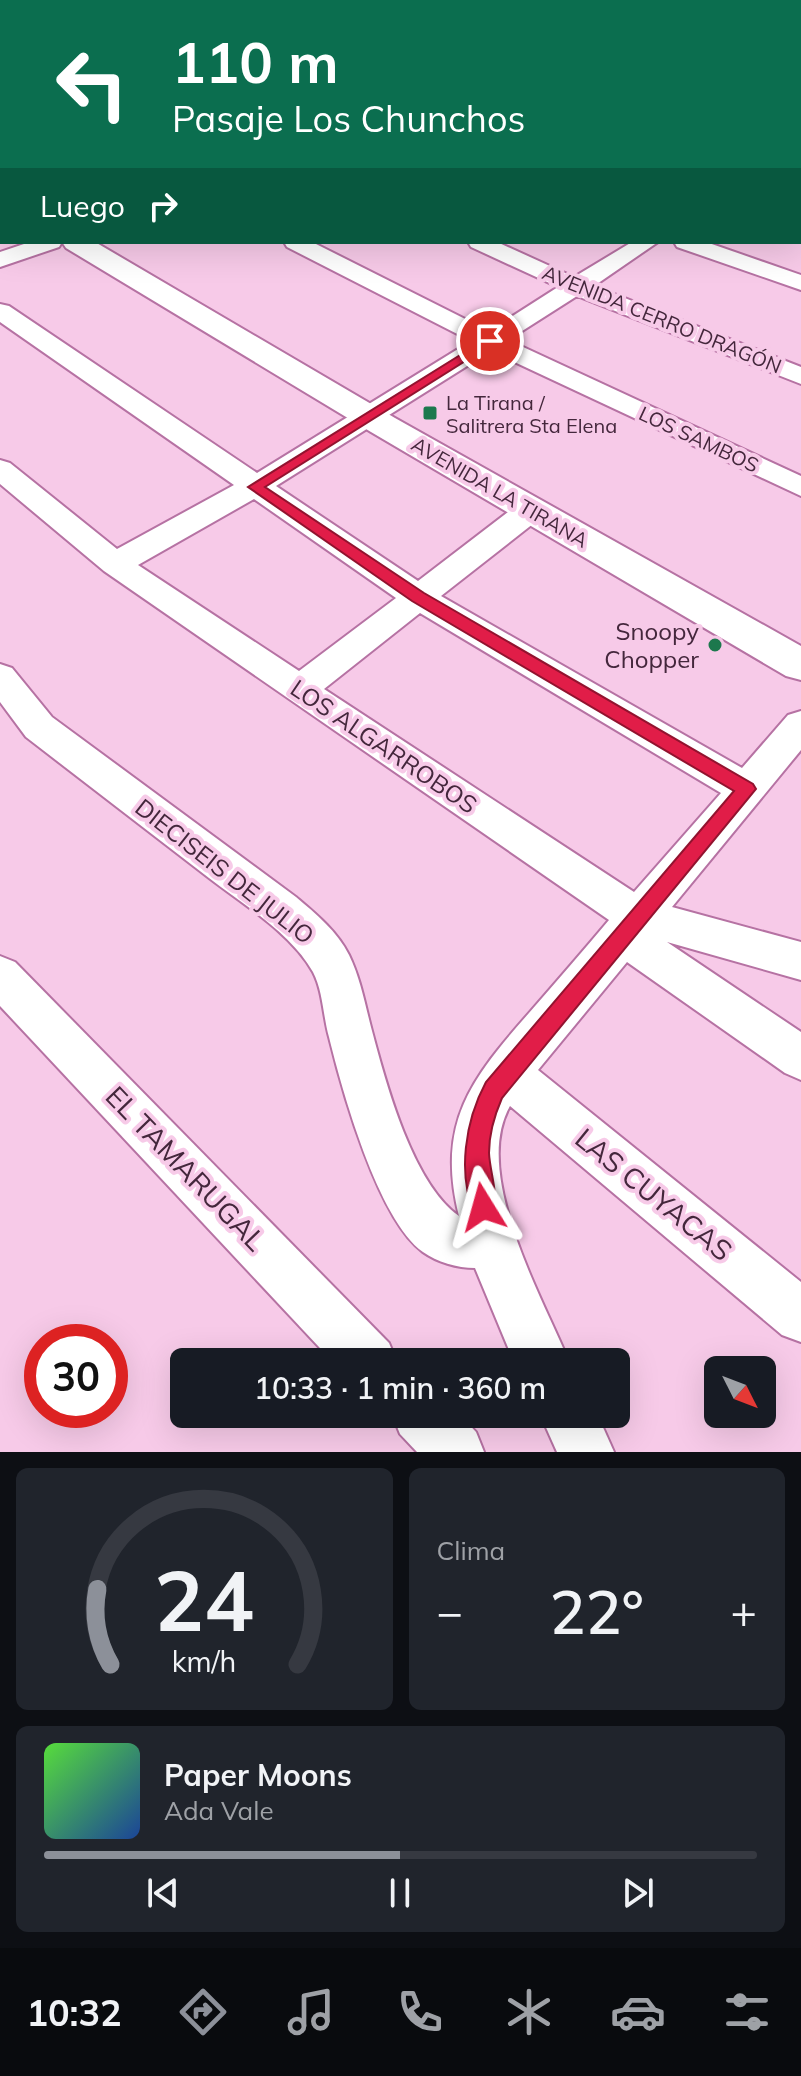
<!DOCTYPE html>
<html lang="es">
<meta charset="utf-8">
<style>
body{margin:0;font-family:Mulish,sans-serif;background:#20242c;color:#f1f3f6;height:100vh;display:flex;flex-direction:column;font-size:30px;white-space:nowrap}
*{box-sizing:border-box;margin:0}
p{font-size:26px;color:#9ea1a6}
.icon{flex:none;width:44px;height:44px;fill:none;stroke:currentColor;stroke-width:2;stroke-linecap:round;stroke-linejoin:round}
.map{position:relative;height:1452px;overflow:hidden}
.panel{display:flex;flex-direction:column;gap:16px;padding:16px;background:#0d0f14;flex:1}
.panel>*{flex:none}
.guide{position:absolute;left:0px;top:0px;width:802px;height:244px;box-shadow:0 8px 32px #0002;background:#0b6e4f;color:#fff;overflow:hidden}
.needle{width:52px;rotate:132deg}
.buttons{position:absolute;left:704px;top:1356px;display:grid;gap:16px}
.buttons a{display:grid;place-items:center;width:72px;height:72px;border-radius:12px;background:#171b24;box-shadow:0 8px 32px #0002;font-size:40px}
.speed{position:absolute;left:24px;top:1324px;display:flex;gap:16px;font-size:40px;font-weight:700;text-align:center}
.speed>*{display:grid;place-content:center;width:104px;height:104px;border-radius:50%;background:#171b24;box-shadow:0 8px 32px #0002;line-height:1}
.speed .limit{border:12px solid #d22;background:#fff;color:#111}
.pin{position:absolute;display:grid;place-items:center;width:68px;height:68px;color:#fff;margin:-34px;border:4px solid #fff;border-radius:50%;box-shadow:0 2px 8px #0007}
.me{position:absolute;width:88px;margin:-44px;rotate:352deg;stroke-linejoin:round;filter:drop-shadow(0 0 6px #0008)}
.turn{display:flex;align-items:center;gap:28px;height:168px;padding:0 40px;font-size:36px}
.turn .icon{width:104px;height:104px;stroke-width:2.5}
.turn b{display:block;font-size:56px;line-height:68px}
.then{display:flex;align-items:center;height:76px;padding:0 40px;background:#0003;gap:16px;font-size:30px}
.big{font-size:60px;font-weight:600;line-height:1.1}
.panel .card{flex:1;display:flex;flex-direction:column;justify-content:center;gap:12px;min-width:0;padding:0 28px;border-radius:12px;background:#20242c}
.panel .dial{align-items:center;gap:0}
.dial svg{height:208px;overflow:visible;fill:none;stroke:#363941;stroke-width:7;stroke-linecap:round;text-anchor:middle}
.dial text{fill:#f1f3f6;stroke:none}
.song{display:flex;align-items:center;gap:24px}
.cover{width:96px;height:96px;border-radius:12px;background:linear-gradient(135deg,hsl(110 70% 55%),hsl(220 70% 35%))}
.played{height:8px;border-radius:4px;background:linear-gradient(90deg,#8c9099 50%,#363941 50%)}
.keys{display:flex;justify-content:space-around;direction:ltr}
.heat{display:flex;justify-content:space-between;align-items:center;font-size:44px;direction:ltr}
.panel .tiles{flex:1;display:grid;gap:16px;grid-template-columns:1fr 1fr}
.card:last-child{grid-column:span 2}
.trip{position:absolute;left:170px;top:1348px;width:460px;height:80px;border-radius:12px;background:#171b24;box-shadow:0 8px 32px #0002;font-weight:600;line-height:80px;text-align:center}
.menu{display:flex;height:128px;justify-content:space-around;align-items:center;background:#090b0e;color:#9ea1a6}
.menu .icon{width:56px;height:56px}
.menu .on{color:#8c9099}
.menu b{font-size:36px;color:#f1f3f6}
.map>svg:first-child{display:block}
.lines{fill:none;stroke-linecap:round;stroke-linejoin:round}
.minor-casing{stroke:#b672a3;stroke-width:4}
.highway-casing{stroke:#b672a3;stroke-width:4}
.minor{fill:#fff;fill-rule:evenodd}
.highway{fill:#fff;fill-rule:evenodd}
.wall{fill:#573062}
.shaded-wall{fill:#472750}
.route{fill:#e11d48;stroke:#92132f;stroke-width:2}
.poi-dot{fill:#1c784d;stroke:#f7cae8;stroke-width:3}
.labels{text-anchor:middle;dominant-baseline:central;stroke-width:8;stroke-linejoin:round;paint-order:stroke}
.far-street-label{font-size:20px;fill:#44273c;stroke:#f7cae8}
.far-poi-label{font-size:20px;fill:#44273c;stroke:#f7cae8;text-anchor:start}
.poi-label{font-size:24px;fill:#44273c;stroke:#f7cae8;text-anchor:end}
.street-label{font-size:24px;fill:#44273c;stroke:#f7cae8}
.near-street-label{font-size:28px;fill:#44273c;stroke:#f7cae8}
</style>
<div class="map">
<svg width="801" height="1452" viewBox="0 0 801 1452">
<rect width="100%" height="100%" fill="#f7cae8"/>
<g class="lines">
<defs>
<g id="minor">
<path d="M 106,0 L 124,0 L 104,2 Z"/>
<path d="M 196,0 L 220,0 L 222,2 L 198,2 Z"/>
<path d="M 390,0 L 415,0 L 417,2 L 392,2 Z"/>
<path d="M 593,0 L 617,0 L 619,2 L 595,2 Z"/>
<rect x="0" y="8" width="2" height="10"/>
<rect x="800" y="45" width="1" height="10"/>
<path d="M 0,46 L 2,46 L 0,57 Z"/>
<rect x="800" y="138" width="1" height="12"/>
<rect x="800" y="206" width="1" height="12"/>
<path d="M 30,242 L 62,242 L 59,247 L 0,267 L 0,252 Z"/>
<path d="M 284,242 L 312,242 L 489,331 L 558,287 L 471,247 L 468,242 L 497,242 L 574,277 L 632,242 L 658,242 L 594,286 L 801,367 L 801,384 L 577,296 L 508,340 L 801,476 L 801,496 L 491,351 L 276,486 L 418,581 L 521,502 L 532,500 L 543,502 L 547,509 L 543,516 L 441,596 L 742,768 L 788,715 L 801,711 L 801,750 L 672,907 L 801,942 L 801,980 L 667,942 L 801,1032 L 801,1080 L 785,1073 L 627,962 L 538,1070 L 801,1282 L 801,1342 L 782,1335 L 510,1106 C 471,1174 543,1298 569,1362 L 514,1362 L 475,1268 C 457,1268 437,1262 423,1252 C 378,1220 342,1090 329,1037 C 323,1016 323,991 313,972 C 291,933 244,905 209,878 C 148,831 87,784 26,737 L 0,702 L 0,664 L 12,668 L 52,717 L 296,897 C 316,914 337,931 349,955 C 361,980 365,1005 372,1031 C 386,1084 413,1184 459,1216 C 436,1123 471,1079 529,1013 C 556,982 583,951 609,920 L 104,571 L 0,484 L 0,460 L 10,463 L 117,549 L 234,485 L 0,322 L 0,304 L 9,306 L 257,473 L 471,341 L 287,247 ZM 254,499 L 396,598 L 299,671 L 138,565 ZM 420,613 L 721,793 L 634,892 L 324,689 Z"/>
<path d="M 674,242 L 706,242 L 801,275 L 801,290 L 677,247 Z"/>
<path d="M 0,956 L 15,962 L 389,1343 L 397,1362 L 333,1362 L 0,1006 Z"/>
<path d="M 392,1414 L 459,1414 L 476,1432 L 484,1452 L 417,1452 L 400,1434 Z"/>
<path d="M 540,1414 L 597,1414 L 614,1452 L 557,1452 Z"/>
</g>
<g id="highway">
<path d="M 0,194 L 2,195 L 2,211 L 0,210 Z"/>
<path d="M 62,242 L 95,242 L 395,418 L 801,646 L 801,680 L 786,676 L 371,432 L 66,248 Z"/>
</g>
</defs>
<!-- minor casing -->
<use href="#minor" class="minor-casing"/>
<!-- highway casing -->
<use href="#highway" class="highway-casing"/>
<!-- minor -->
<use href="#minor" class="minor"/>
<!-- highway -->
<use href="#highway" class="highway"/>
</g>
<!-- wall -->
<path class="wall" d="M 689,0 L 763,0 L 759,2 L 697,2 Z"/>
<!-- shaded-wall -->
<path class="shaded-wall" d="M 740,0 L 763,0 L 759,2 L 740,2 Z"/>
<!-- route -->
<path class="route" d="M 486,339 L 497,341 L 265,487 L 424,593 L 753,784 L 756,789 L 502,1098 C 495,1114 489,1135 489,1153 C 490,1174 500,1197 492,1216 L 483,1220 L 475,1216 C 457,1174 465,1121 486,1082 L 734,791 L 412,601 L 248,487 Z"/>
<!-- markers -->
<g class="poi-dot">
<rect x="422" y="405" width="16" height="16" rx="4"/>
<circle cx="715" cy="645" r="8"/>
</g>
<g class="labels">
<!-- far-street labels -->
<g class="far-street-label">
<text transform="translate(662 319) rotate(22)">AVENIDA CERRO DRAGÓN</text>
<text transform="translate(699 439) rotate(25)">LOS SAMBOS</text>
<text transform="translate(500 492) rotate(30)">AVENIDA LA TIRANA</text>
</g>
<!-- far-poi labels -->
<g class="far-poi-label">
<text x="446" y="402">La Tirana /<tspan x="446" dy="23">Salitrera Sta Elena</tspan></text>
</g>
<!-- poi labels -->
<g class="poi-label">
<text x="699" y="631">Snoopy<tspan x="699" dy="28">Chopper</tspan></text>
</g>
<!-- street labels -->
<g class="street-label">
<text transform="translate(384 746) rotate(34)">LOS ALGARROBOS</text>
<text transform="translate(225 871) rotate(38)">DIECISEIS DE JULIO</text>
</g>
<!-- near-street labels -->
<g class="near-street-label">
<text transform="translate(186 1168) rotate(46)">EL TAMARUGAL</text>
<text transform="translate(654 1194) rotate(39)">LAS CUYACAS</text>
</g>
</g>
</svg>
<div class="buttons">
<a><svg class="needle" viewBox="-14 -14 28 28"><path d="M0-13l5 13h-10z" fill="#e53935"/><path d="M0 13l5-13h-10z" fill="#9ea1a6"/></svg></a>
</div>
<div class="speed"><div class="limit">30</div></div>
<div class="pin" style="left:490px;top:341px;background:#d93025"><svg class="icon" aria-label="arrive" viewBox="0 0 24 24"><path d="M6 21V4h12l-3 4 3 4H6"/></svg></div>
<svg class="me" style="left:483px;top:1207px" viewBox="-20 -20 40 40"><path d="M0-17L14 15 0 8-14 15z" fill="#e11d48" stroke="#fff" stroke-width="4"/></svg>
<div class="trip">10:33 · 1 min · 360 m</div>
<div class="guide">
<div class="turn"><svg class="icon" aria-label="left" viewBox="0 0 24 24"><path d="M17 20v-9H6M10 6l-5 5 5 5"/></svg><div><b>110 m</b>Pasaje Los Chunchos</div></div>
<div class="then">Luego<svg class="icon" aria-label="right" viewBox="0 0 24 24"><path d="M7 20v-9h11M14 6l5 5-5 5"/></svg></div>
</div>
</div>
<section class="panel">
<div class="tiles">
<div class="card dial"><svg viewBox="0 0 100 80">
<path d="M14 69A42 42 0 1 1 86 69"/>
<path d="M14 69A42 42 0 0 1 9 40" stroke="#8c9099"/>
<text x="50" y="56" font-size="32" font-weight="700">24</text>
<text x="50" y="72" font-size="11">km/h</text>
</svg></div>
<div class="card"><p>Clima</p>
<div class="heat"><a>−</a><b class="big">22°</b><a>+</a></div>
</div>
<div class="card">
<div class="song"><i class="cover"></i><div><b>Paper Moons</b><p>Ada Vale</p></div></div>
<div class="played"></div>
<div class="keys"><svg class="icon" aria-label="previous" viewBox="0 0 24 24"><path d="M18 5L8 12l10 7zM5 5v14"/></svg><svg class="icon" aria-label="pause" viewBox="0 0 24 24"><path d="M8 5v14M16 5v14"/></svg><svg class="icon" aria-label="next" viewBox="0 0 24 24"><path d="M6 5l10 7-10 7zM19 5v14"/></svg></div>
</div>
</div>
</section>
<nav class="menu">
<b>10:32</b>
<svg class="icon on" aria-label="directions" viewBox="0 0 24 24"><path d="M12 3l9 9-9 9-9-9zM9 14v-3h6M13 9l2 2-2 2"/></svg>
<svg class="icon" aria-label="music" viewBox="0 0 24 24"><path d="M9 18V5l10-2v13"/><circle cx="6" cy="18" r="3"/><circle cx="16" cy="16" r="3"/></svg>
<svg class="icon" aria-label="phone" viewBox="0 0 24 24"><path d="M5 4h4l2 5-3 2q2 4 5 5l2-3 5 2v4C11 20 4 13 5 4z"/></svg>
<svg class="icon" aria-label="climate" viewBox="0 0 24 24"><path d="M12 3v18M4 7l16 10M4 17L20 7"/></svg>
<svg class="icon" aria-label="car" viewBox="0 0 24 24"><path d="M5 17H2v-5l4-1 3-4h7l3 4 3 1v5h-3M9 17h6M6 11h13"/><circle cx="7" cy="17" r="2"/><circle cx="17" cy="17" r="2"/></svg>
<svg class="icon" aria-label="filters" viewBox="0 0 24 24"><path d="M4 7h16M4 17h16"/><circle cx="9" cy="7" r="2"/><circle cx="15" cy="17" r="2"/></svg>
</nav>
